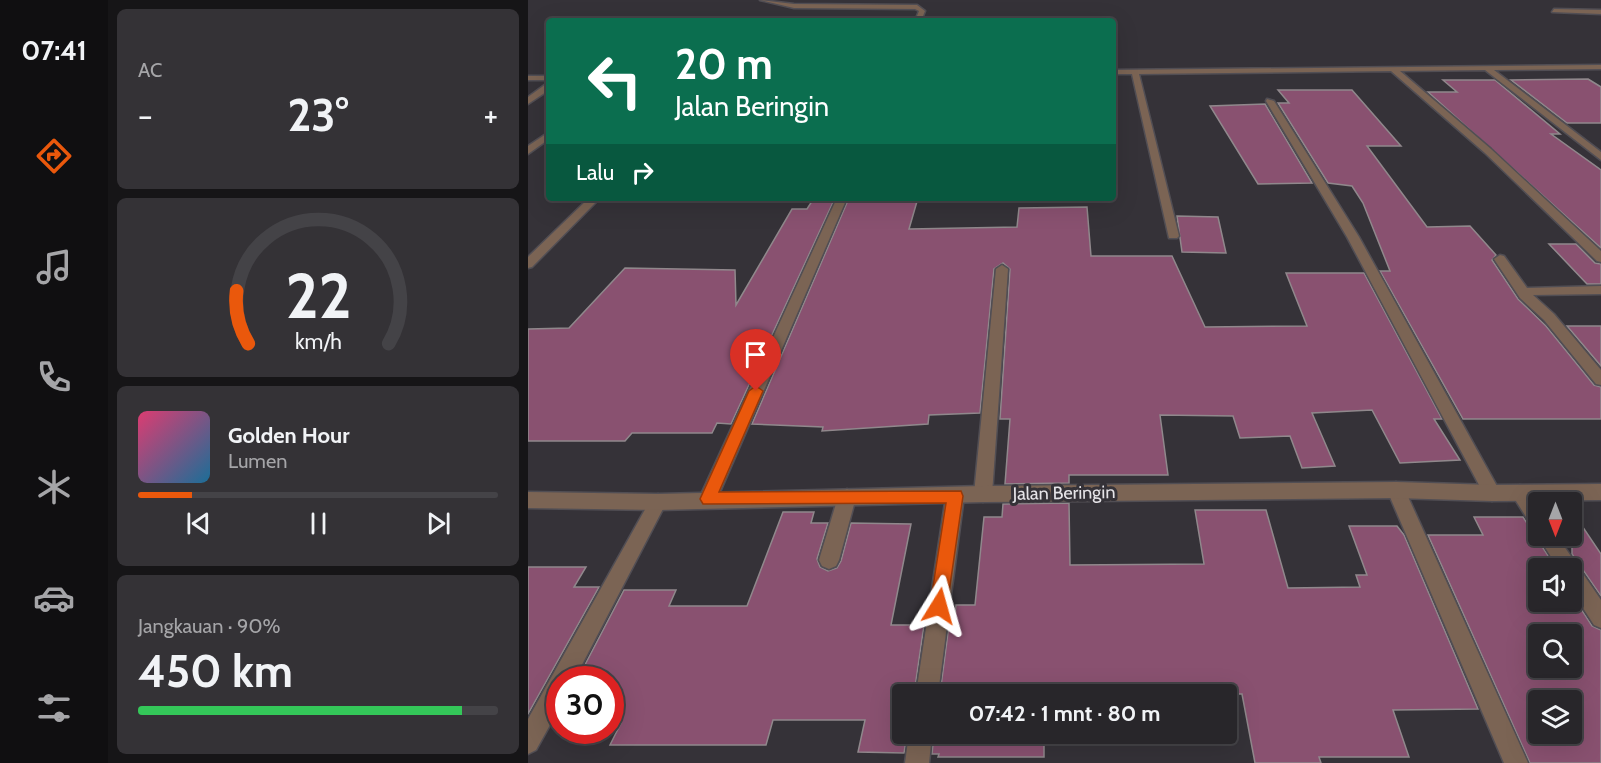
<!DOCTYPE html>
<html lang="id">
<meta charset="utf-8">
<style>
body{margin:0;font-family:Cabin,sans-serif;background:#343236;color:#f1f3f6;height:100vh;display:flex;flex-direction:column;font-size:22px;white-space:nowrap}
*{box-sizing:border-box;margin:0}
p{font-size:20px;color:#a5a5a8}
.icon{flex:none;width:33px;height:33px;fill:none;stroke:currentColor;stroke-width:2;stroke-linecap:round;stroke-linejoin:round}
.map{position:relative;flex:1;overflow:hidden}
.drawer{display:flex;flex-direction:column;gap:9px;padding:9px;background:#161517;width:420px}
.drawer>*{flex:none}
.top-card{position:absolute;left:18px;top:18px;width:570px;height:183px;border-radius:6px;box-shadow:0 6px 24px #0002,0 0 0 2px #444347;background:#0b6e4f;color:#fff;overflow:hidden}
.needle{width:39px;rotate:180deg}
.fabs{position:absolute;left:1000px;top:492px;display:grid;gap:12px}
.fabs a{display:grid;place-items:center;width:54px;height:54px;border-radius:6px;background:#28262a;box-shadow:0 6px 24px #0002,0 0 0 2px #444347;font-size:30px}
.speed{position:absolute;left:18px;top:666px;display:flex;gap:12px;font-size:30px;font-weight:700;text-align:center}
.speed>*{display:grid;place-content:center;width:78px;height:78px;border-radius:50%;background:#28262a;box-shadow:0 6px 24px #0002,0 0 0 2px #444347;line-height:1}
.speed .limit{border:9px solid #d22;background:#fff;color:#111}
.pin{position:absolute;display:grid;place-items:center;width:51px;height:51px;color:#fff;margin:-62px -26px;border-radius:50% 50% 50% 0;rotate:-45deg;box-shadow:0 0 6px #0007}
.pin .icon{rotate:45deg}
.me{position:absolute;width:66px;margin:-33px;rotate:8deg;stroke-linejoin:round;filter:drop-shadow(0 0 4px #0008)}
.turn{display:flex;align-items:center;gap:21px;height:126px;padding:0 30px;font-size:27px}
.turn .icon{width:78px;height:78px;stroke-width:2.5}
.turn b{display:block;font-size:42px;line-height:51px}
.then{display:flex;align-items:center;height:57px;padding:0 30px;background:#0003;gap:12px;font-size:22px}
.big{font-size:45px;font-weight:700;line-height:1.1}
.drawer .card{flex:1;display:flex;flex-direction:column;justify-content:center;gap:9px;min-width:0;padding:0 21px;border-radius:9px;background:#343236}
.drawer .dial{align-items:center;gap:0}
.dial svg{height:156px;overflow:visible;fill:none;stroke:#444347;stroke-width:7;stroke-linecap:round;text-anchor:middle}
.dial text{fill:#f1f3f6;stroke:none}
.song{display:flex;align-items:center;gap:18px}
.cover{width:72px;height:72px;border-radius:9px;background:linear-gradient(135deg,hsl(340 70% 55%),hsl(200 70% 35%))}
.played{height:6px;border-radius:3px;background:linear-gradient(90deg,#ea580c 15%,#444347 15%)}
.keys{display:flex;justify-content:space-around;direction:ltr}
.heat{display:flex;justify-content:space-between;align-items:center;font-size:33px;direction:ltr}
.charge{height:9px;border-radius:4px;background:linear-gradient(90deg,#34c759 90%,#444347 0)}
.trip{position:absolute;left:364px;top:684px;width:345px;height:60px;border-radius:6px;background:#28262a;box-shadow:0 6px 24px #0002,0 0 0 2px #444347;font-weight:700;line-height:60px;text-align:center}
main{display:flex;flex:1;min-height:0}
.tabs{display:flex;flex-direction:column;width:108px;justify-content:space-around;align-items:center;background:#100f11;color:#a5a5a8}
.tabs .icon{width:42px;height:42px}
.tabs .current{color:#ea580c}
.tabs b{font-size:27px;color:#f1f3f6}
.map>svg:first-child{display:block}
.building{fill:#895170;stroke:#90888c;stroke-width:1.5;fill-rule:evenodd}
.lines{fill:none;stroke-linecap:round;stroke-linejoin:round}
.minor-casing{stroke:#514e54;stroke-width:3}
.tertiary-casing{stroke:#514e54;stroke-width:3}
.minor{fill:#7b6454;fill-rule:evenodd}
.tertiary{fill:#7b6454;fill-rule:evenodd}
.route{fill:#ea580c;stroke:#983908;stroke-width:1.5}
.labels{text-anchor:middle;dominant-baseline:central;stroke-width:6;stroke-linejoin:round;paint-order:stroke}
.street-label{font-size:18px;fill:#e6e4e8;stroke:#353238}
</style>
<main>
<nav class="tabs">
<b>07:41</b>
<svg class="icon current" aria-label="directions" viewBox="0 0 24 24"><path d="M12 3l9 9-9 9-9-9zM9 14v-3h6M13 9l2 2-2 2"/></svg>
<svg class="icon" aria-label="music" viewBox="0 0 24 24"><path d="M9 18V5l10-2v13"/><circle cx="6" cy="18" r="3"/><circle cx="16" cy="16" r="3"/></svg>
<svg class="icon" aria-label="phone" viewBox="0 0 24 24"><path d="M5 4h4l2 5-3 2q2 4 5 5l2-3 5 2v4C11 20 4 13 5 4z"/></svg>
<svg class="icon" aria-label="climate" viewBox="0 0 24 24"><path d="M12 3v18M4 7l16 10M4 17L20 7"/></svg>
<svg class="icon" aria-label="car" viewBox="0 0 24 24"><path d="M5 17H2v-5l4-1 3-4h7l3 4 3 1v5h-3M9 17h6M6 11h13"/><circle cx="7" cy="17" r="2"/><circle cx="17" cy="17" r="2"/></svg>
<svg class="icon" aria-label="filters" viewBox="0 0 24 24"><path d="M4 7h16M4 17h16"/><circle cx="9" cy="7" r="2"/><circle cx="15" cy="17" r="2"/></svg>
</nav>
<section class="drawer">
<div class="card"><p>AC</p>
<div class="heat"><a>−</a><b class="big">23°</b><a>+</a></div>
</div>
<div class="card dial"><svg viewBox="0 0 100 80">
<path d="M14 69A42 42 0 1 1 86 69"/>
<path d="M14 69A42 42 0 0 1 8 42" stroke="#ea580c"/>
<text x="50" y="56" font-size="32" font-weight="700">22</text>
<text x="50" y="72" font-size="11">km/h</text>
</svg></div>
<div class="card">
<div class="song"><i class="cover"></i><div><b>Golden Hour</b><p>Lumen</p></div></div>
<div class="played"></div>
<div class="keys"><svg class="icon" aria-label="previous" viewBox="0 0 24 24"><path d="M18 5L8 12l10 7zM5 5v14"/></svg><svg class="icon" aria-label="pause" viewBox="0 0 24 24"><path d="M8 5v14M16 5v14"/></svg><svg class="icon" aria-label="next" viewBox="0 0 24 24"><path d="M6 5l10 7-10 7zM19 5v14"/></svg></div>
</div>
<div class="card"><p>Jangkauan · 90%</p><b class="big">450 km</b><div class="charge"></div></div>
</section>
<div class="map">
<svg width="1073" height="763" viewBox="0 0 1073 763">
<rect width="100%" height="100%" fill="#353238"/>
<!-- building -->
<g class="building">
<path d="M 1060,79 L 1073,87 L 1073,123 L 1039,123 L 983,80 Z"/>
<path d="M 915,80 L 967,80 L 1032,134 L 1023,134 L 1073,170 L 1073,248 L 900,92 L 929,92 Z"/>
<path d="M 750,90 L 824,90 L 873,146 L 839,146 L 899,227 L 942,226 L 968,255 L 964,260 L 990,299 L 1018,326 L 1066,385 L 1073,387 L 1073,419 L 935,419 L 852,271 L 862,271 L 835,203 L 824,186 L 800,183 L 750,103 L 761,103 Z"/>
<path d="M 737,104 L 784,183 L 730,184 L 682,106 Z"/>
<path d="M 286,198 L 307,198 L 203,424 L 189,423 L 184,433 L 104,433 L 97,441 L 0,441 L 0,329 L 41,328 L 97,268 L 207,270 L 208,305 L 264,209 L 279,209 Z"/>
<path d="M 321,198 L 390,198 L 381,229 L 489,227 L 491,208 L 559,207 L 563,256 L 644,256 L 677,327 L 779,326 L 758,273 L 836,273 L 914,419 L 906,419 L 932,460 L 872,463 L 844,410 L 784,413 L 807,466 L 774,468 L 762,436 L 712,438 L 705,416 L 632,415 L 640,475 L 541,475 L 541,483 L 477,484 L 482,419 L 472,419 L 482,269 L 475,263 L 466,269 L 452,413 L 401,415 L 400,424 L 294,431 L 295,427 L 224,424 Z"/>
<path d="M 649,216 L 690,217 L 698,253 L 654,252 Z"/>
<path d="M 1021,244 L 1048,244 L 1067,263 L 1073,264 L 1073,284 L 1059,284 Z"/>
<path d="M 1039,326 L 1073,326 L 1073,366 Z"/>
<path d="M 541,503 L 542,565 L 676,564 L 667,510 L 738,510 L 760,588 L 832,587 L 828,575 L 839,575 L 821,526 L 869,526 L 876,535 L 950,709 L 865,710 L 881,757 L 791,757 L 793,763 L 727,763 L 714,694 L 412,694 L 421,625 L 426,625 L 428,605 L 447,605 L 456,517 L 474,517 L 475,504 Z"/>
<path d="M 1044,511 L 1073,554 L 1073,596 L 1044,554 Z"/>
<path d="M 255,512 L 286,512 L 283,523 L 300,523 L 289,559 L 292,567 L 300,571 L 309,568 L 313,561 L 323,523 L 383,524 L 363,625 L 396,625 L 386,694 L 375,694 L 375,734 L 379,734 L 376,753 L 330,752 L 337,720 L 245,720 L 238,745 L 82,745 L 93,723 L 82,723 L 82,680 L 49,680 L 96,590 L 148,590 L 141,606 L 219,606 Z"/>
<path d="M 946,517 L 995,517 L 1028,568 L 1011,568 L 1011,602 L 1044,602 L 1044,595 L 1064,626 L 1073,630 L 1073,763 L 1002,763 L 900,535 L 955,535 ZM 1011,634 L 1044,634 L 1044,668 L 1011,668 ZM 1011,700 L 1044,700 L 1044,734 L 1011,734 Z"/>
<path d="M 0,567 L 58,567 L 46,587 L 71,587 L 0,714 Z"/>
<path d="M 406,734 L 516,734 L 516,757 L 410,757 L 411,754 L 404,754 Z"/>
</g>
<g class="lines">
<defs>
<g id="minor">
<path d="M 232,0 L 266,4 L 389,5 L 397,11 L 393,21 L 387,21 L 391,11 L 387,9 L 266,8 Z"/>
<path d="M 1026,9 L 1073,10 L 1073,14 L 1024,12 Z"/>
<path d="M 1073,65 L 1073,69 L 966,70 L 1073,152 L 1073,160 L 957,70 L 872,71 L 963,149 L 1073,251 L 1073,262 L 1069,261 L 957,153 L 863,71 L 611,74 L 651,236 L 649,238 L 641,238 L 604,74 L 585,74 L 585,70 Z"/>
<rect x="0" y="76" width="21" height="4"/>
<path d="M 18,84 L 21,84 L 21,90 L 0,104 L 0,97 Z"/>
<path d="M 739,99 L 746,101 L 831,237 L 970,488 L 973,493 L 970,498 L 964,501 L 958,498 L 819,237 L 738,101 Z"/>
<path d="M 21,132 L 21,139 L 0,154 L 0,146 Z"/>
<path d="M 61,198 L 72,198 L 4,267 L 0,268 L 0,257 Z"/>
<path d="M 309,198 L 319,198 L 189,499 L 186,504 L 180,507 L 174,504 L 171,499 Z"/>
<path d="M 972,255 L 976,256 L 999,288 L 1073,286 L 1073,294 L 1005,295 L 1026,314 L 1073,370 L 1073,385 L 1068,384 L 1016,320 L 992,298 L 966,259 Z"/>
<path d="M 474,265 L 480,269 L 464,494 L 461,499 L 455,502 L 449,499 L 446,494 L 468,269 Z"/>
<path d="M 868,482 L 874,485 L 877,490 L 1000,763 L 976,763 L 859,490 L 862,485 Z"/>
<path d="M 992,485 C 1011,492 1011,513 1011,530 L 1005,528 L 983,493 L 986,488 Z"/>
<path d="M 427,488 L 433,491 L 436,496 L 410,694 L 388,694 L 418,496 L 421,491 Z"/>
<path d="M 319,489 L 325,492 L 328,497 L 311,560 L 308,566 L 301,569 L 294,566 L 291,560 L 310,497 L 313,492 Z"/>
<path d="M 130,494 L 136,497 L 139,502 L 136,507 L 46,680 L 32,680 L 32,707 L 8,750 L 0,754 L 0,719 L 124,497 Z"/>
<path d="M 1011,533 L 1011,536 L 1029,536 L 1073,600 L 1073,628 L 1066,625 L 1044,591 L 1044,568 L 1030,568 L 1010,536 Z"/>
<path d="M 381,734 L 404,734 L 401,763 L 377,763 Z"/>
</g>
<path id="tertiary" d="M 868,482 L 964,485 L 1073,484 L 1073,500 L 964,501 L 868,498 L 455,502 L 130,510 L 0,508 L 0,492 L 130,494 L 455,486 Z"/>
</defs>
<!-- minor casing -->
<use href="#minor" class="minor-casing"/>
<!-- tertiary casing -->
<use href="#tertiary" class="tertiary-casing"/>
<!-- minor -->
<use href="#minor" class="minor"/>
<!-- tertiary -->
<use href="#tertiary" class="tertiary"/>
</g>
<!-- route -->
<path class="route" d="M 228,386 L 235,391 L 191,492 L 433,491 L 435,496 L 418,613 L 411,615 L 405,613 L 402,606 L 418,503 L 175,504 L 172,499 L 221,391 Z"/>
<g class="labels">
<!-- street labels -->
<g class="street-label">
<text transform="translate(536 493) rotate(-1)">Jalan Beringin</text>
</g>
</g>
</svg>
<div class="fabs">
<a><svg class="needle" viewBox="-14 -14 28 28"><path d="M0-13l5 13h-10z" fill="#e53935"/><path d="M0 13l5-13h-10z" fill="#a5a5a8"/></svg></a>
<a><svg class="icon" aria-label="sound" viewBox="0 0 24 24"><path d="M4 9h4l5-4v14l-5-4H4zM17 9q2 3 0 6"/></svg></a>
<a><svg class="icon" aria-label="search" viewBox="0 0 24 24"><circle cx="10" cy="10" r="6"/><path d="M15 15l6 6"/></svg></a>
<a><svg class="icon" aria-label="layers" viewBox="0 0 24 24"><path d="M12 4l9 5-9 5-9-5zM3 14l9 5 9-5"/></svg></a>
</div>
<div class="speed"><div class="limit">30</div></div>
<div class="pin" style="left:228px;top:391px;background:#d93025"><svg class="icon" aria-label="arrive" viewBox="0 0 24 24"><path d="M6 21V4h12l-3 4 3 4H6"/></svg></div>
<svg class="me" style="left:411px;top:606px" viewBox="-20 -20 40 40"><path d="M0-17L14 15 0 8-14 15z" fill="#ea580c" stroke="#fff" stroke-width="4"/></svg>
<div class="trip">07:42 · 1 mnt · 80 m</div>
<div class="top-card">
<div class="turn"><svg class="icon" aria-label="left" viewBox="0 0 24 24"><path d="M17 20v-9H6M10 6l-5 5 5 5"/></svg><div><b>20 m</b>Jalan Beringin</div></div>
<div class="then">Lalu<svg class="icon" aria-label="right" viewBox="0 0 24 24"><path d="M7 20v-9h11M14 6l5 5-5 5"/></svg></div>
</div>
</div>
</main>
